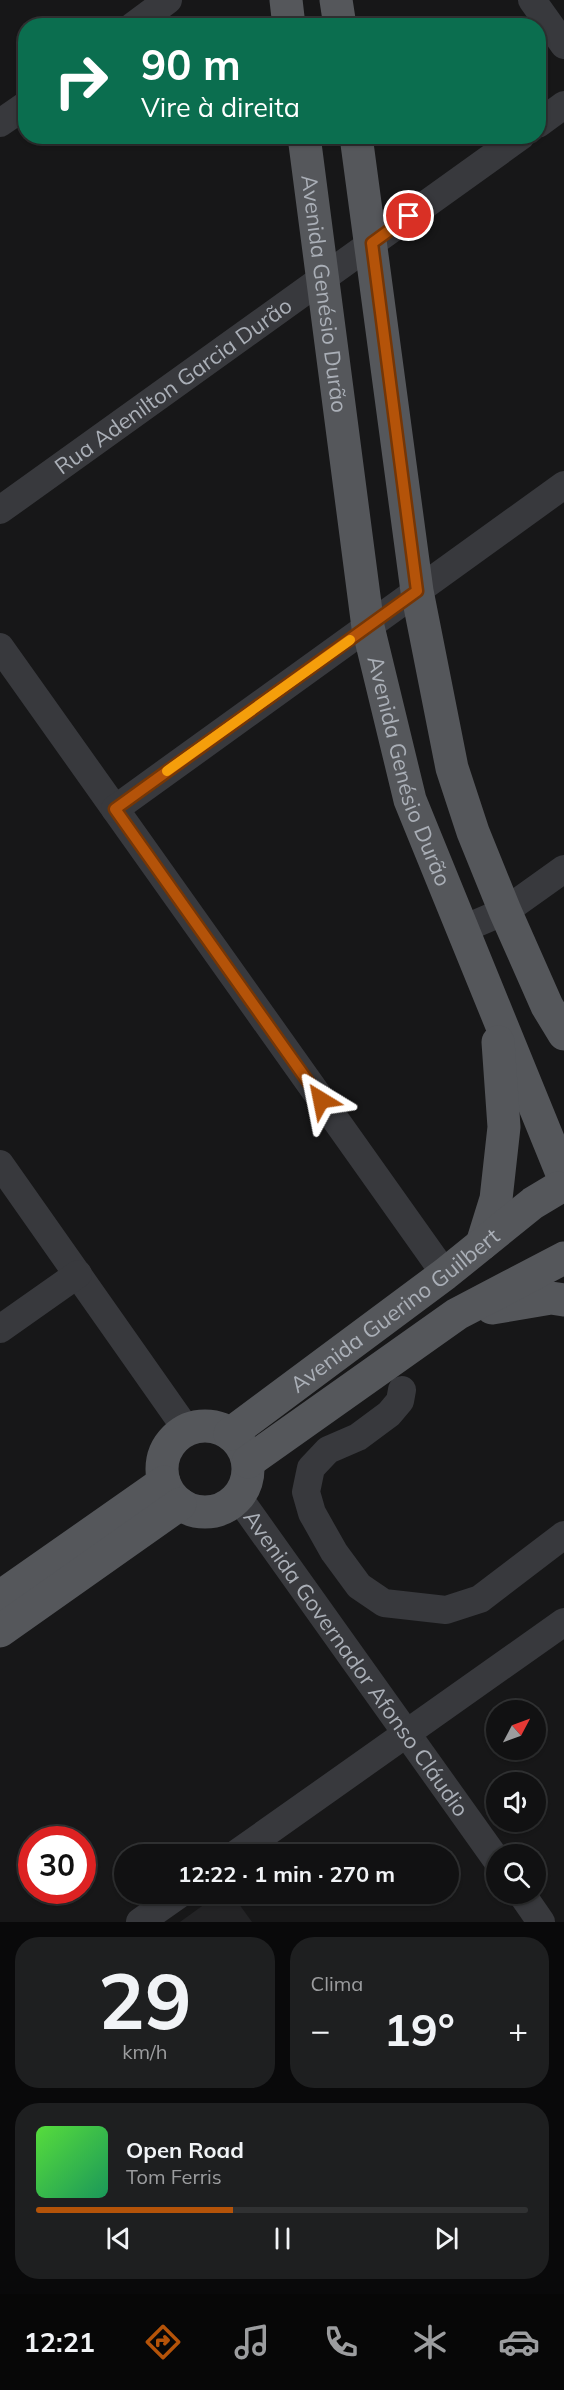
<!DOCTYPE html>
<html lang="pt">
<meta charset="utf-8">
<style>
body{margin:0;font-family:Mulish,sans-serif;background:#1e1f20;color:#f1f3f6;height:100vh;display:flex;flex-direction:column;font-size:22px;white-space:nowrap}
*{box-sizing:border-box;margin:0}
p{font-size:20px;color:#9c9d9f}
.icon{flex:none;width:33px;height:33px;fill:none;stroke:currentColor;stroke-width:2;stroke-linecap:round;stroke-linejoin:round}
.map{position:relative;height:1922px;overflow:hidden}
.side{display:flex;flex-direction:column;gap:15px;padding:15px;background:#09090a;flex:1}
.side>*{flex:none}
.hud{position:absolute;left:18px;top:18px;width:528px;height:126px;border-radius:24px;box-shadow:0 2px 4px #0004,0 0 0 2px #303132;background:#0b6e4f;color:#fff;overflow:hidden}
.needle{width:39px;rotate:49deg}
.buttons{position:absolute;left:486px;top:1700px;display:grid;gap:12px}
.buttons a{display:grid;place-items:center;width:60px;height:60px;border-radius:50%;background:#111112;box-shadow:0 2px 4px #0004,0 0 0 2px #303132;font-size:30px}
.speed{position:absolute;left:18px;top:1826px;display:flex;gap:12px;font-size:30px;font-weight:700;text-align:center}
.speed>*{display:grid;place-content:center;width:78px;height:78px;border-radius:50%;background:#111112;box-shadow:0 2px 4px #0004,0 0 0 2px #303132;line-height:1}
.speed .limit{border:9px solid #d22;background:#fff;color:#111}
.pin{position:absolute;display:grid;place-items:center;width:51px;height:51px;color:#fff;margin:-26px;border:3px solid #fff;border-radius:50%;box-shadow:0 2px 6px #0007}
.me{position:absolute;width:66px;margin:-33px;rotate:325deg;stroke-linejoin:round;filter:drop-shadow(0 0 4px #0008)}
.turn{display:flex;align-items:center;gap:21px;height:126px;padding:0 24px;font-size:27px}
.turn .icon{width:78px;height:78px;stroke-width:2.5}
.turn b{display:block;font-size:42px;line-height:51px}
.big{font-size:45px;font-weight:700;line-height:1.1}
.side .tile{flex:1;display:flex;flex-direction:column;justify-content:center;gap:9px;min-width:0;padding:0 21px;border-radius:24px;background:#1e1f20}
.side .dial{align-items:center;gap:0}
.dial b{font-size:78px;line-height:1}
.song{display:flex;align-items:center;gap:18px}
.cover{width:72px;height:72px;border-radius:9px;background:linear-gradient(135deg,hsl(110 70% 55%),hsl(150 70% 35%))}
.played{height:6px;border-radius:3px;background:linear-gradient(90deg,#b45309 40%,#303132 40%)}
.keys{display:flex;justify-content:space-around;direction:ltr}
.heat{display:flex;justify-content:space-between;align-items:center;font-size:33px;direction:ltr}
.side .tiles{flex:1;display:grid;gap:15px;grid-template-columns:1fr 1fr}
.tile:last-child{grid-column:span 2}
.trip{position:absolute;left:114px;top:1844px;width:345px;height:60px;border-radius:30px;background:#111112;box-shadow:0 2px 4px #0004,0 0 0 2px #303132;font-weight:700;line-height:60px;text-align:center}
.tab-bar{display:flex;height:96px;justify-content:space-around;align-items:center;background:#070707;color:#9c9d9f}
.tab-bar .icon{width:42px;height:42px}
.tab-bar .on{color:#b45309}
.tab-bar b{font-size:27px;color:#f1f3f6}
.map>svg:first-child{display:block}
.built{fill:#232325}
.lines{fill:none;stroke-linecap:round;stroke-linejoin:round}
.minor{stroke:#38393d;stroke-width:28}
.major{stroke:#55575b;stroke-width:33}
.route-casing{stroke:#753606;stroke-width:15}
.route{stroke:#b45309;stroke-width:10}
.slow{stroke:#f59e0b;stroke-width:10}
.labels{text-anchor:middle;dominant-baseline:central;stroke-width:6;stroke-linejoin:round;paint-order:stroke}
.street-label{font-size:22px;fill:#aaafb7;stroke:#121213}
</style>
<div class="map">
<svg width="564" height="1922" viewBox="0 0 564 1922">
<rect width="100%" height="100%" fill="#171718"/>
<!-- built -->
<path class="built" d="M 220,1893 L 231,1893 L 252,1922 L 180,1922 Z"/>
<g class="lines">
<!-- minor -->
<g class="minor">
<path d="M 532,0 L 564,45"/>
<path d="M 133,26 L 168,0"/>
<path d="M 0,123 L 26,105"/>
<path d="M 538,124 L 564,105"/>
<path id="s1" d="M 0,510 L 521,136"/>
<path d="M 0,647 L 445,1274"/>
<path d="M 115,809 L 564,485"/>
<path d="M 461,930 L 505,911 L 564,869"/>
<path d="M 0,1164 L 187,1430"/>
<path d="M 0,1329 L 78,1274"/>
<path d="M 402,1390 L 400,1401 L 389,1414 L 358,1437 L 328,1450 L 311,1468 L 306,1492 L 312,1513 L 334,1552 L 359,1586 L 384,1603 L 446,1610 L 480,1599 L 564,1535"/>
<path id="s2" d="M 238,1497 L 496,1859"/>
<path d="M 236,1854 L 564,1622"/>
<path d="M 521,1893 L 541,1922"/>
<path d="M 140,1922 L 181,1893"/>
</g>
<!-- major -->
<g class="major">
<path d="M 286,0 L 289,26"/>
<path d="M 336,0 L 340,26"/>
<path id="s3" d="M 304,136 L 368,627 L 410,800 L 561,1171"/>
<path d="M 356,136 L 417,591 L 452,768 L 473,832 L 505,911 L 547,1006 L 564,1034"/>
<path d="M 482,1244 L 496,1199 L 504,1127 L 498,1042"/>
<path d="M 492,1308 L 551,1298 L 564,1300"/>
<circle cx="205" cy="1469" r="43"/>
<path id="s4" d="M 230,1434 L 445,1274 L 533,1203 L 558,1188"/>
<path d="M 248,1462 L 457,1314 L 564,1258"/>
<path d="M 0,1597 L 164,1482"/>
<path d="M 0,1631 L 180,1504"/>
</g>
</g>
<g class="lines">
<defs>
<path id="route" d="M 321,1100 L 115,809 L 417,591 L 372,243 L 409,216"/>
</defs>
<!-- route casing -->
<use href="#route" class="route-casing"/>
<!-- route -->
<use href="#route" class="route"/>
<!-- slow -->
<path class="slow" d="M 167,771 L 350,640"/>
</g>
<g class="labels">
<!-- street labels -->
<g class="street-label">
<text stroke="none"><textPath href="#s3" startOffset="159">Avenida Genésio Durão</textPath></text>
<text stroke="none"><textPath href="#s1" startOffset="213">Rua Adenilton Garcia Durão</textPath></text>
<text stroke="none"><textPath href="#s3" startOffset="645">Avenida Genésio Durão</textPath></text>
<text stroke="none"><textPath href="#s4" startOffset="206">Avenida Guerino Guilbert</textPath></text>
<text stroke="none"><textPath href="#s2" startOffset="204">Avenida Governador Afonso Cláudio</textPath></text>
</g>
</g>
</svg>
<div class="buttons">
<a><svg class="needle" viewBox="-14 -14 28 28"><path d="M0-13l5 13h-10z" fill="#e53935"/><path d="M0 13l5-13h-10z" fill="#9c9d9f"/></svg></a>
<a><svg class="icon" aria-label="sound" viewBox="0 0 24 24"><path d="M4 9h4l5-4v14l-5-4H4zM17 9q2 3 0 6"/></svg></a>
<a><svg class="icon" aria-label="search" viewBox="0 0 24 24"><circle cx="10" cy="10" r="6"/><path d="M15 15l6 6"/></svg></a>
</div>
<div class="speed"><div class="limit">30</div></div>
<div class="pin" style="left:409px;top:216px;background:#d93025"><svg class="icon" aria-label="arrive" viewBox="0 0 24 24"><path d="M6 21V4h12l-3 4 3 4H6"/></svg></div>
<svg class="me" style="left:321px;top:1100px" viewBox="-20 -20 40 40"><path d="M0-17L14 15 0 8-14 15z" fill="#b45309" stroke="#fff" stroke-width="4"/></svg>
<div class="trip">12:22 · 1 min · 270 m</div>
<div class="hud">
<div class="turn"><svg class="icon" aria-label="right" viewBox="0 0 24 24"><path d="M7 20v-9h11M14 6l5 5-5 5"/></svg><div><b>90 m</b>Vire à direita</div></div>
</div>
</div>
<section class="side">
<div class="tiles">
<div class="tile dial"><b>29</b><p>km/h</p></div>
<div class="tile"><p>Clima</p>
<div class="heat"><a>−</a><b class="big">19°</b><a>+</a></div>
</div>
<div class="tile">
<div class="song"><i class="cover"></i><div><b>Open Road</b><p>Tom Ferris</p></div></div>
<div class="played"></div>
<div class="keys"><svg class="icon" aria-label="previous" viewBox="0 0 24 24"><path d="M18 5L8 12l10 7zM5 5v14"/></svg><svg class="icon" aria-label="pause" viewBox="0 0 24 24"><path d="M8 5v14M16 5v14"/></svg><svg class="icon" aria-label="next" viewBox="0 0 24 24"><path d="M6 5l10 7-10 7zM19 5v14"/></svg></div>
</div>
</div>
</section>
<nav class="tab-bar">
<b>12:21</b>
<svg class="icon on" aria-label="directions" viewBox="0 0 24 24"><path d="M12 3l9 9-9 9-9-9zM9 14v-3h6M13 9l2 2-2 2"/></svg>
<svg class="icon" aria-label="music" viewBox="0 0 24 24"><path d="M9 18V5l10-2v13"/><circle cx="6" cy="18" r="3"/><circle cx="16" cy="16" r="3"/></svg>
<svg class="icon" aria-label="phone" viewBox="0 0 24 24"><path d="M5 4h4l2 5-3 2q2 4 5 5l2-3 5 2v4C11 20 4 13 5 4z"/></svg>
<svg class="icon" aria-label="climate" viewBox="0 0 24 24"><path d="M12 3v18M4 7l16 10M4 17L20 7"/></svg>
<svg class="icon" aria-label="car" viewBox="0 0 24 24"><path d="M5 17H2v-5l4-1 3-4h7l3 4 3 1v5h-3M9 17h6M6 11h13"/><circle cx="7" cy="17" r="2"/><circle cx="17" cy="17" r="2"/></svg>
</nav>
